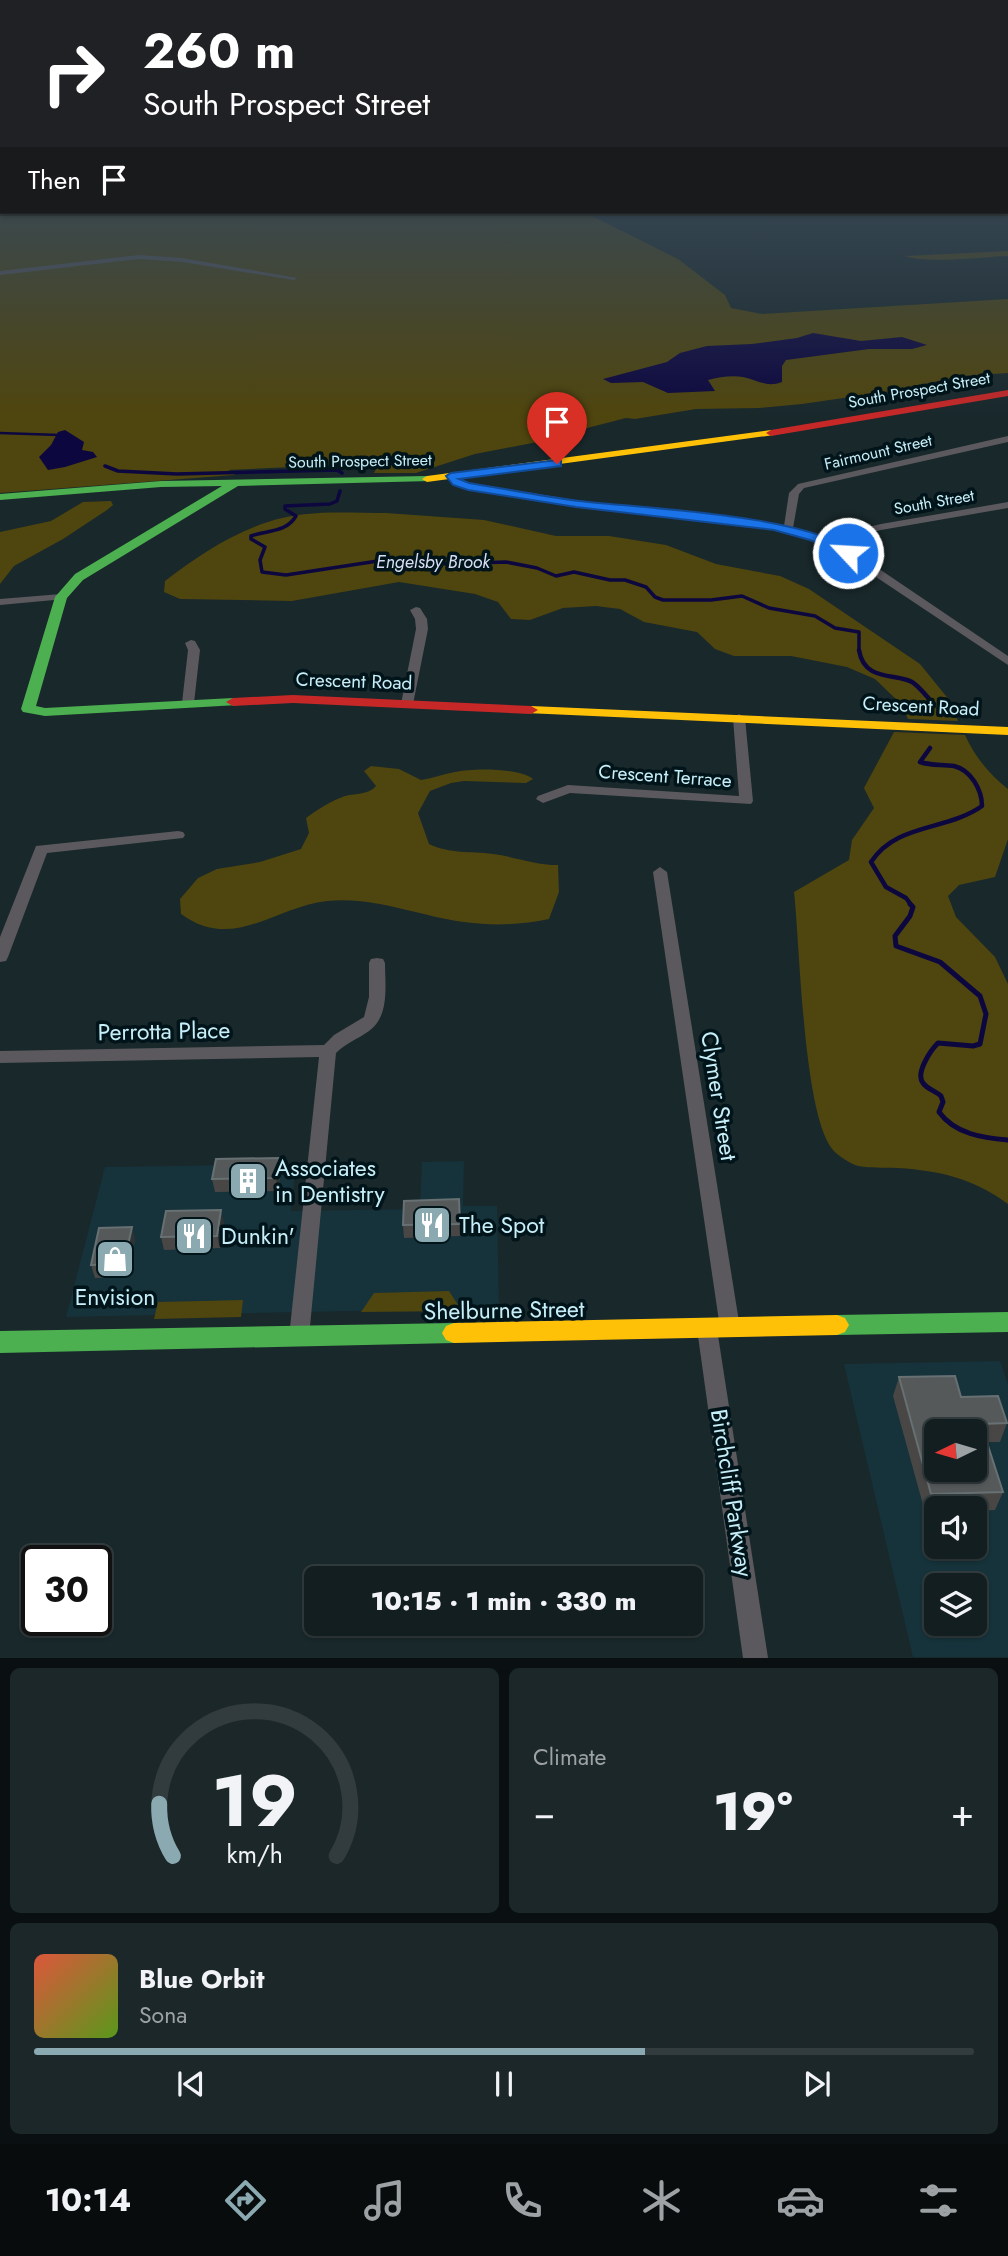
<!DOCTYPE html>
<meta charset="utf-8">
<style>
body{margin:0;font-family:Jost,sans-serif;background:#1c2729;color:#f1f3f6;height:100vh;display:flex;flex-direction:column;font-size:26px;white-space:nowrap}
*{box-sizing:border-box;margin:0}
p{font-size:23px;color:#9da2a5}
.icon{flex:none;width:38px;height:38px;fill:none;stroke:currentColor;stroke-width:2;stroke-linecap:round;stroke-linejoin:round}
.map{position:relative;height:1658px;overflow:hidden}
.sheet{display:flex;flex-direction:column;gap:10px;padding:10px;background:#0a1012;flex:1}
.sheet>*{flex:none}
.top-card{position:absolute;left:0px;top:0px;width:1008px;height:214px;box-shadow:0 2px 5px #0004,0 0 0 2px #323c3e;background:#202124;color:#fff;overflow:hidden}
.needle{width:46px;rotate:265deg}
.fabs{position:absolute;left:924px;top:1419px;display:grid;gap:14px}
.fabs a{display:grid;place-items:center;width:63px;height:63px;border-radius:10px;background:#131e20;box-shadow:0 2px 5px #0004,0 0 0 2px #323c3e;font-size:35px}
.speed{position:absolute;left:21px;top:1545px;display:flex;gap:14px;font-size:35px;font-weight:700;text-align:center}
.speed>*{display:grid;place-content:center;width:91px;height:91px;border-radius:50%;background:#131e20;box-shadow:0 2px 5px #0004,0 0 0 2px #323c3e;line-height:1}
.speed .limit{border:4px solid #111;border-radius:10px;background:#fff;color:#111}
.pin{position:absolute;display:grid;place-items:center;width:60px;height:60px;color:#fff;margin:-72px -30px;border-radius:50% 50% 50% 0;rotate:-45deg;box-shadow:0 0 7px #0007}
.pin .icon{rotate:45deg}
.me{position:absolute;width:77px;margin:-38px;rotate:295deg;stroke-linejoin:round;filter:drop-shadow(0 0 5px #0008)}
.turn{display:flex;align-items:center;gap:24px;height:147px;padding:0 28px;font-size:32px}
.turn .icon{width:91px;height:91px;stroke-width:2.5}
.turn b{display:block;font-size:49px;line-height:60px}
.then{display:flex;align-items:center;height:66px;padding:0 28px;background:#0003;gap:14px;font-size:26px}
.big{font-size:52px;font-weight:800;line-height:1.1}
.sheet .card{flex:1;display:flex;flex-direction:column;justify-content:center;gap:10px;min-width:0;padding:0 24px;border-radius:10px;background:#1c2729}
.sheet .dial{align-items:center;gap:0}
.dial svg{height:182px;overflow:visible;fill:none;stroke:#323c3e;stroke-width:7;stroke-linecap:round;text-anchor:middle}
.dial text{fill:#f1f3f6;stroke:none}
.song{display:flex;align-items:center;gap:21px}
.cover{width:84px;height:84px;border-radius:10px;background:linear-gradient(135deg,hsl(10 70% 55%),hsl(90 70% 35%))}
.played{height:7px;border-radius:4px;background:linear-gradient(90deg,#8aa9b1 65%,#323c3e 65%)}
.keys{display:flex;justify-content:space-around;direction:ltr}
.heat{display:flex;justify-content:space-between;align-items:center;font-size:38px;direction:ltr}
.sheet .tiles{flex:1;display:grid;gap:10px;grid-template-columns:1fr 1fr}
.card:last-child{grid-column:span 2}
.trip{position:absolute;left:304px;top:1566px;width:399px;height:70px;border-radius:10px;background:#131e20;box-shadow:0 2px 5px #0004,0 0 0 2px #323c3e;font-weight:800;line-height:70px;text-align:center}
.dock{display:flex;height:112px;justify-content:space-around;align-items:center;background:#080c0d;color:#9da2a5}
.dock .icon{width:49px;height:49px}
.dock .current{color:#8aa9b1}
.dock b{font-size:32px;color:#f1f3f6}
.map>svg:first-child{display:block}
.built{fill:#16323a;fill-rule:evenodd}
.green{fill:#4f450e}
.water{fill:#0d073f}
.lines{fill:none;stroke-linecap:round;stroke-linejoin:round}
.stream-far3{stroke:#0d073f;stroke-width:2.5}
.stream-far2{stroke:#0d073f;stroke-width:3.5}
.stream-far1{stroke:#0d073f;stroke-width:4.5}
.stream{stroke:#0d073f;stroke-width:5}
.street{fill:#5b595e;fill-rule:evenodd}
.fast{fill:#4caf50;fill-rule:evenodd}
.slow{fill:#ffc107;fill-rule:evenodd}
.jam{fill:#c62828;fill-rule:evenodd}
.wall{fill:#484746}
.shaded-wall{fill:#2f3333}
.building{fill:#555959;stroke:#677072;stroke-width:2;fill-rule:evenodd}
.route{fill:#1a73e8;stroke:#114b97;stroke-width:2}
.labels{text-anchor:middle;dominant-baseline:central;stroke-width:7;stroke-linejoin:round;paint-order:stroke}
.far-street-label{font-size:16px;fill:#c7eff9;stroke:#00141a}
.far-water-label{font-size:18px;font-style:italic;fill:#d7ddf4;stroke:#00141a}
.street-label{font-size:19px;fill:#c7eff9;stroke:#00141a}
.near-street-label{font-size:23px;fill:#c7eff9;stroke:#00141a}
.near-poi-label{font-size:23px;fill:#c7eff9;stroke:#00141a;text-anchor:start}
</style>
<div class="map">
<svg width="1008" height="1658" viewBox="0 0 1008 1658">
<rect width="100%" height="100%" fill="#19282b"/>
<!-- built -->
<g class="built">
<path d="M 464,1161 L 463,1206 L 497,1206 L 499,1308 L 66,1317 L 105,1167 L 296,1164 L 291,1211 L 420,1209 L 422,1162 Z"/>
<path d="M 1000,1361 L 1008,1384 L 1008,1657 L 913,1657 L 844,1364 ZM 936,1432 L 975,1432 L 975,1470 L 936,1470 ZM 936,1508 L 975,1508 L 975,1547 L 936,1547 ZM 936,1586 L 975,1586 L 975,1624 L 936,1624 Z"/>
</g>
<!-- green -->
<g class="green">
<path d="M 0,205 L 2,212 L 584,212 L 678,259 L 725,295 L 731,308 L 762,314 L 1008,299 L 1008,373 L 962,376 L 885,392 L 802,404 L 760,408 L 696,409 L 635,419 L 626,418 L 564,434 L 563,437 L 475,454 L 416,473 L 374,473 L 379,463 L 228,470 L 235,473 L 234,475 L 0,493 Z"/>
<path d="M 1008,251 L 1008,256 C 983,257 927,264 905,256 Z"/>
<path d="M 111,501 L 113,505 L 107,510 L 63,539 L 14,566 L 0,584 L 0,532 L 51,521 L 83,502 Z"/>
<path d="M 386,513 L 484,520 L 556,536 L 609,536 L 666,545 L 716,564 L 780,576 L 809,589 L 920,664 L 950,701 L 958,721 L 908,719 L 901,704 L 875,679 L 847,667 L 791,656 L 734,656 L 715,649 L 697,632 L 644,622 L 620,609 L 596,606 L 563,608 L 530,620 L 511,619 L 498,602 L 475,594 L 399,582 L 292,601 L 180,599 L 164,592 L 165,581 C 196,557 230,534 268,522 C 305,509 348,513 386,513 Z"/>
<path d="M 894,732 L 965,735 C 975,757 989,774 1008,789 L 1008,839 L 995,877 L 959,885 L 948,896 L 956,917 L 995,957 L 1008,984 L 1008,1204 C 972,1178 941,1171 898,1168 C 885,1167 868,1169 855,1165 C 850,1163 837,1155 833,1150 C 803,1115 800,945 794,892 L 849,860 L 852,840 L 874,808 L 864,788 Z"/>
<path d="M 371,766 L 399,769 L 421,780 C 433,778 444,774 455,772 C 473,768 520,768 533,779 L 526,783 L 464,781 L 451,783 L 430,791 L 418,813 L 429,844 C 450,854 470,851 493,854 C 516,857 535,865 558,865 L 559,892 L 549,919 C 521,925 493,926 464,922 C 418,916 375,896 327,901 C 274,907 233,952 181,914 L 180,899 L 198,878 L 217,869 L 260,862 L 301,849 L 309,833 L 306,818 C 318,809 331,801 345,796 C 357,793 368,795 376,786 L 364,771 Z"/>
<path d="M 449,1291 L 462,1311 L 361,1312 L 374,1293 Z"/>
<path d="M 243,1300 L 241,1317 L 154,1319 L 158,1302 Z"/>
</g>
<!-- water -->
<g class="water">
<path d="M 813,333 L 861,341 L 902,337 L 927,345 L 912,349 L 869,349 L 786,360 L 782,366 L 782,382 C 766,388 758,380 743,377 C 732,375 719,377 708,380 L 715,391 L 668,393 L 643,382 L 611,383 L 603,379 L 667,362 L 680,353 L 707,346 L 752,344 L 797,338 Z"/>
<path d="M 65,430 L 84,442 L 82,450 L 93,452 L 97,457 L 65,467 L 48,470 L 39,457 L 51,445 L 58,432 Z"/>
</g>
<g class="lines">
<!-- stream-far3 -->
<path class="stream-far3" d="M 0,433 L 59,435"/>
<!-- stream-far2 -->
<g class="stream-far2">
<path d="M 105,466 L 118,471 L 177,474 L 337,470 L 342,473"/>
<path d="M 340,491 L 337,501 L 330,504 L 285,506 L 285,509 L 296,516 C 286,533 267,530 251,536 L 251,539 L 265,547 L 260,560 L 262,572 L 286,575 L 391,559 L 447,564 L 506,562 L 537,568 L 556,576 L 574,572 L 610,580 L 625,580 L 646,587 L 655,597 L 663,600 L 711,600 L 742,596 L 769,608 L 815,616 L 835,628 L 859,632 L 859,651"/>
</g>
<!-- stream-far1 -->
<g class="stream-far1">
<path d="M 859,650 C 864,682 896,673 912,682 C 919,686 926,696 932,702"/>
<path d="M 912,906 L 906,898 L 886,887 L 871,862 C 896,823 947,831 982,806 C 982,790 971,770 954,766 C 942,764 932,766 920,762 L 930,748"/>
</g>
<!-- stream -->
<path class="stream" d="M 910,904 L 913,907 L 910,916 L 895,936 L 896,946 L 940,962 L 980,996 L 986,1014 L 980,1044 L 973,1046 L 938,1043 C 931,1050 915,1073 923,1083 C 927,1089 936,1091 941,1096 L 943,1102 L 939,1112 C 955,1134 983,1138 1008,1140"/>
<!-- street -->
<g class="street">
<path d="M 139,255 L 182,258 L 297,278 L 294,280 L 182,262 L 139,259 L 0,275 L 0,271 Z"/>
<path d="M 1008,436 L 1008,442 L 804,488 L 799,494 L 793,528 L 824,538 L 881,524 L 1008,502 L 1008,508 L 881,530 L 834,542 L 863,558 L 1008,656 L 1008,665 L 834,549 L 798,535 L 750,525 L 599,510 L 468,489 L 454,485 L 446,476 L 451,473 L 460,481 L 469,483 L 599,504 L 750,519 L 784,526 L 789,493 L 798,484 Z"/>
<path d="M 61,594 L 65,595 L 65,599 L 0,605 L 0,599 Z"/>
<path d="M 416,607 L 420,608 L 427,619 L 428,629 L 413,704 L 407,708 L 401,704 L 416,629 L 415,619 L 410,610 Z"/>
<path d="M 191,640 L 195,641 L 200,650 L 194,703 L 188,707 L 182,703 L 188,650 L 185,643 Z"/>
<path d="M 739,714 L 745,718 L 753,801 L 751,804 L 570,793 L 543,803 L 536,799 L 538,796 L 568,785 L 739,796 L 733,718 Z"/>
<path d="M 178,831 L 183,832 L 185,835 L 183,838 L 47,853 L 8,957 L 6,961 L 0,962 L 0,937 L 36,846 Z"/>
<path d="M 660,867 L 667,872 L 740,1328 L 737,1334 L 730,1337 L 723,1334 L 720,1328 L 653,872 Z"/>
<path d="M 377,958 L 383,959 L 385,963 C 385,985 390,1016 369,1031 C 358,1039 346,1043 336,1053 L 309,1337 L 306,1344 L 299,1346 L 292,1344 L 289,1337 L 319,1057 L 0,1063 L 0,1051 L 324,1045 L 334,1035 L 364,1017 L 369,997 L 369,963 L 371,959 Z"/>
<path d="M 707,1320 L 714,1322 L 717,1329 L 768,1658 L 743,1658 L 697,1329 L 700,1322 Z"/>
</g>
<!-- fast -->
<g class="fast">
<path d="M 427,476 L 432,479 L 431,481 L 238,486 L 83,580 L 67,598 L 36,706 L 45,708 L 233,698 L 240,702 L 238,705 L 45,716 L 23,712 L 21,709 L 55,597 L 75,574 L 222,486 L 161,487 L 0,500 L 0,494 L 161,481 Z"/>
<path d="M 1008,1312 L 1008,1332 L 837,1335 L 829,1332 L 825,1325 L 829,1318 L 837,1315 Z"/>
<path d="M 454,1323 L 462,1326 L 466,1333 L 462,1340 L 454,1343 L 0,1353 L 0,1331 Z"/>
</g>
<!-- slow -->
<g class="slow">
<rect x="0" y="195" width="2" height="4"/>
<path d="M 771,430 L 774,431 L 774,435 L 427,482 L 422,479 L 427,476 Z"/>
<path d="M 531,706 L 1008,727 L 1008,735 L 526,713 L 524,710 Z"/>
<path d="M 837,1315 L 845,1318 L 849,1325 L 845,1332 L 837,1335 L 454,1343 L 446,1340 L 442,1333 L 446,1326 L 454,1323 Z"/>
</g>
<!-- jam -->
<g class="jam">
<path d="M 1008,390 L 1008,396 L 771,436 L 766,433 L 771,430 Z"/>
<path d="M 293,695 L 531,706 L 538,710 L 531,714 L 293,703 L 233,706 L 226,702 L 233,698 Z"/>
</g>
</g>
<!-- wall -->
<g class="wall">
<path d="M 281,1171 L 278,1191 L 215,1192 L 212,1179 Z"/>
<path d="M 459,1199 L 460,1236 L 404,1238 L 403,1225 Z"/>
<path d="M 224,1223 L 220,1248 L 164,1250 L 161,1237 Z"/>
<path d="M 135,1239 L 128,1277 L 95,1278 L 91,1265 Z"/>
<path d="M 899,1377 L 961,1397 L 1007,1423 L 1000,1442 L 987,1442 L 1003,1492 L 995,1510 L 975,1511 L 975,1508 L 936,1508 L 936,1512 L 925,1512 L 893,1396 Z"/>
</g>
<!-- shaded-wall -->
<g class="shaded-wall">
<path d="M 279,1158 L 281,1171 L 278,1191 L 276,1178 Z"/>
<path d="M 221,1210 L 224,1223 L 220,1248 L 217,1236 Z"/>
<path d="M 132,1227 L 135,1239 L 128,1277 L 124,1264 Z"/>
</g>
<!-- building -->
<g class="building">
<path d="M 279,1158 L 276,1178 L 212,1179 L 216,1159 Z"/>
<path d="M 459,1199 L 460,1224 L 403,1225 L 404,1201 Z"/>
<path d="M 221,1210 L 217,1236 L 161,1237 L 166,1211 Z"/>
<path d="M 132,1227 L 124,1264 L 91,1265 L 99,1228 Z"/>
<path d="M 955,1376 L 961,1397 L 998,1396 L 1007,1423 L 981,1424 L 1003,1492 L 931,1494 L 899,1377 ZM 936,1432 L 975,1432 L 975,1470 L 936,1470 Z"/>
</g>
<!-- sky -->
<linearGradient id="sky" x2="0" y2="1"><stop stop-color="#0e1618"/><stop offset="0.44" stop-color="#384855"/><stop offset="1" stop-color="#384855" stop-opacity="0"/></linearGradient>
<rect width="1008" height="416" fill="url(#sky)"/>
<!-- route -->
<path class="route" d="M 557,460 L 561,461 L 561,466 L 459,479 L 469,483 C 506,489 542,496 579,501 C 640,508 812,515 854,553 L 844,555 L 810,540 L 774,530 L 576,507 L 468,490 L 453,485 L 446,476 L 451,473 Z"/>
<!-- icons -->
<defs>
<symbol id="building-square" viewBox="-11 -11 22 22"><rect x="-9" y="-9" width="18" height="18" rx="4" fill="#8aa9b1" stroke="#00141a"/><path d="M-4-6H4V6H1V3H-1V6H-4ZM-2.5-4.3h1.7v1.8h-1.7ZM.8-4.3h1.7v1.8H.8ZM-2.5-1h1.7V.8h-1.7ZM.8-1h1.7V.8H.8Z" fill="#fff"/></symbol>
<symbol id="restaurant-square" viewBox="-11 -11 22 22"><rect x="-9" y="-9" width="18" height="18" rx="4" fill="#8aa9b1" stroke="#00141a"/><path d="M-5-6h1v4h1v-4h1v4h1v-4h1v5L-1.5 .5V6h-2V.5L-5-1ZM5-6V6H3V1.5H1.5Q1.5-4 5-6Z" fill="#fff"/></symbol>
<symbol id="shop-square" viewBox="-11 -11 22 22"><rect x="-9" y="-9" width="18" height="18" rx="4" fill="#8aa9b1" stroke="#00141a"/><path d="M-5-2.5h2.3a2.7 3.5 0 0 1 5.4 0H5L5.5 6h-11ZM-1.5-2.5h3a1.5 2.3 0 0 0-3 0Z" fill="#fff"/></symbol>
</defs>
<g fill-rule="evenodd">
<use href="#building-square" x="226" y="1159" width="44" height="44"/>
<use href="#restaurant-square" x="410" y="1203" width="44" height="44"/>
<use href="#restaurant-square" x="172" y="1214" width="44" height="44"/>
<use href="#shop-square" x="93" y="1237" width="44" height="44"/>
</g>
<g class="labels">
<!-- far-street labels -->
<g class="far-street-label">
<text transform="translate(919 390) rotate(-10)">South Prospect Street</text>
<text transform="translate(878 452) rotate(-13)">Fairmount Street</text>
<text transform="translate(360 461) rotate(-1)">South Prospect Street</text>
<text transform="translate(934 502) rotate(-10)">South Street</text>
</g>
<!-- far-water labels -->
<g class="far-water-label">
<text x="433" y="562">Engelsby Brook</text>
</g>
<!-- street labels -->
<g class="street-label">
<text transform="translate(354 681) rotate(2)">Crescent Road</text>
<text transform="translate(921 706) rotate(3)">Crescent Road</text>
<text transform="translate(665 776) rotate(4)">Crescent Terrace</text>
</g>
<!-- near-street labels -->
<g class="near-street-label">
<text transform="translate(164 1031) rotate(-1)">Perrotta Place</text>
<text transform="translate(719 1096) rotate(81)">Clymer Street</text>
<text transform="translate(504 1310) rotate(-1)">Shelburne Street</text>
<text transform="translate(732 1493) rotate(81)">Birchcliff Parkway</text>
</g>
<!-- near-poi labels -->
<g class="near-poi-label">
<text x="275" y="1168">Associates<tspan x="275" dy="26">in Dentistry</tspan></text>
<text x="459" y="1225">The Spot</text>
<text x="221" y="1236">Dunkin'</text>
<text x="115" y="1297" text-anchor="middle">Envision</text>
</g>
</g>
</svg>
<div class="fabs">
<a><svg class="needle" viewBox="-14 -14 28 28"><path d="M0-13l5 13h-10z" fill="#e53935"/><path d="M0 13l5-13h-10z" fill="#9da2a5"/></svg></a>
<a><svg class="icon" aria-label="sound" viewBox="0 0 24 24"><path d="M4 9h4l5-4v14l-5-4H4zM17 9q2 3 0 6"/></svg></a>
<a><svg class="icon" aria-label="layers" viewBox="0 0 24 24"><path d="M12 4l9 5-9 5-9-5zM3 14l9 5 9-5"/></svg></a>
</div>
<div class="speed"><div class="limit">30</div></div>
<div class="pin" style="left:557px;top:464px;background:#d93025"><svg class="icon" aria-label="arrive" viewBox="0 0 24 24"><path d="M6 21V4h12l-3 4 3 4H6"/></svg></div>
<svg class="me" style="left:848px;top:553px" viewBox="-20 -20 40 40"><circle r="17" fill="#1a73e8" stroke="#fff" stroke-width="3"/><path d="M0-11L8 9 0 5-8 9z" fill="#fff"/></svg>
<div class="trip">10:15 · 1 min · 330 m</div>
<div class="top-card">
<div class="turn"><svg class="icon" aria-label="right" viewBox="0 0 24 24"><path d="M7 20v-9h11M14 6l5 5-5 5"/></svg><div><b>260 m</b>South Prospect Street</div></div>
<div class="then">Then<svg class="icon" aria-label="arrive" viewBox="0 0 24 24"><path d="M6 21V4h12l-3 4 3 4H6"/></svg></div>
</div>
</div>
<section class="sheet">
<div class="tiles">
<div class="card dial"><svg viewBox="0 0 100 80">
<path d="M14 69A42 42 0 1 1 86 69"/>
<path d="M14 69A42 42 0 0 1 8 46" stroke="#8aa9b1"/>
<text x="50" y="56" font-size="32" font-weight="700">19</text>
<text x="50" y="72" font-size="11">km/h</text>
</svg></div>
<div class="card"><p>Climate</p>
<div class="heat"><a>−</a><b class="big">19°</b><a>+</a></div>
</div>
<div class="card">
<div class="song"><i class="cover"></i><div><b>Blue Orbit</b><p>Sona</p></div></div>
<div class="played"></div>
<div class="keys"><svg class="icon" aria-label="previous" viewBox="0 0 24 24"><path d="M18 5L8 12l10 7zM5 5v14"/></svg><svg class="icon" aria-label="pause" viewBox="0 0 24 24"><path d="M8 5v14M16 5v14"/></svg><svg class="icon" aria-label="next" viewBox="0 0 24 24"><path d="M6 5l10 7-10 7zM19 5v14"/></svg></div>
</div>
</div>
</section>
<nav class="dock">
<b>10:14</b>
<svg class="icon current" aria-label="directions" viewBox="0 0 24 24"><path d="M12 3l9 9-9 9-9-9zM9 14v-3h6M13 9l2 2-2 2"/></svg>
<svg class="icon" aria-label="music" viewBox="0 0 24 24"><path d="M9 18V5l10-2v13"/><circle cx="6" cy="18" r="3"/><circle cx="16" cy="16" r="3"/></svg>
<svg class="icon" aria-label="phone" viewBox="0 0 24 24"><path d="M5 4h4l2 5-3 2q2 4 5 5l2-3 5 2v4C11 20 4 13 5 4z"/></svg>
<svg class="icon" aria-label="climate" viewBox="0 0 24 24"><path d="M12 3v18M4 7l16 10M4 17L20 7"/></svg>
<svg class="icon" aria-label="car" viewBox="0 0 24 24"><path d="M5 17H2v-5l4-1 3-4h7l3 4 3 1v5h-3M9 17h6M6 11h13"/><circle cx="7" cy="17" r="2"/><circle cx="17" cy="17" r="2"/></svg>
<svg class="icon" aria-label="filters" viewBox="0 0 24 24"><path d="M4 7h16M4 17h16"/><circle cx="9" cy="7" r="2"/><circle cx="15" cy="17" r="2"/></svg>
</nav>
